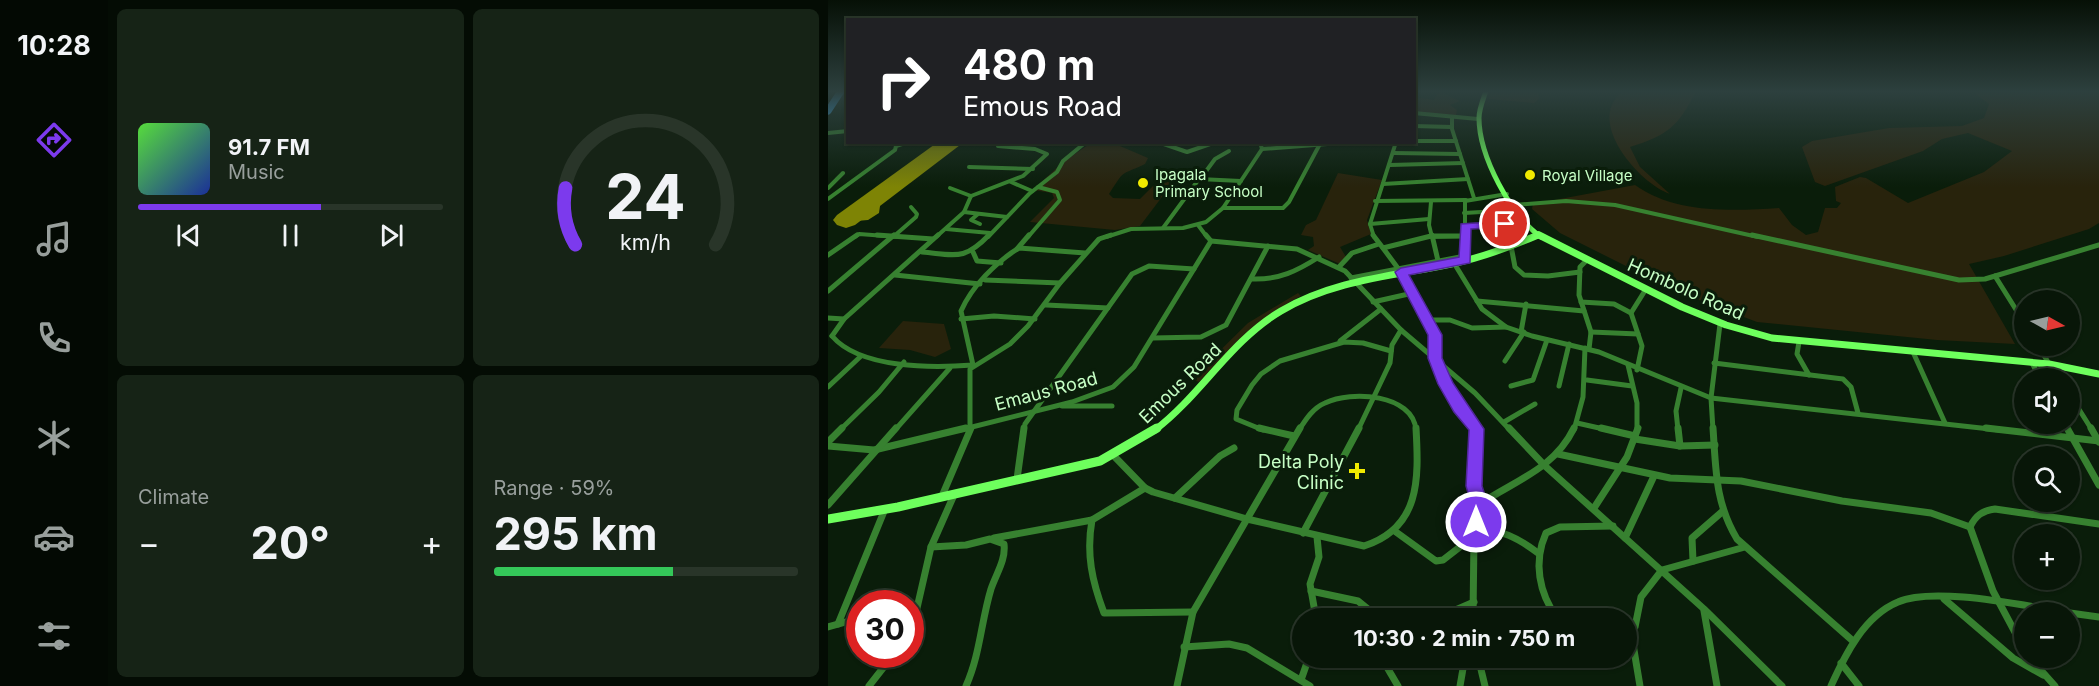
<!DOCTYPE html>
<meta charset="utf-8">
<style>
body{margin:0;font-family:Inter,sans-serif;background:#162316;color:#f1f3f6;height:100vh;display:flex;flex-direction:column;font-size:22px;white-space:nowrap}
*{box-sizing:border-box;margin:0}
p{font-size:20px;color:#989f9c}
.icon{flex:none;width:33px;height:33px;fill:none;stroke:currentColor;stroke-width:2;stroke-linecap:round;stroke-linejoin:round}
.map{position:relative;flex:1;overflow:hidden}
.side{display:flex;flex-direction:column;gap:9px;padding:9px;background:#040c04;width:720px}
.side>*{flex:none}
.banner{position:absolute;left:18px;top:18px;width:570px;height:126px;border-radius:0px;box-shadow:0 2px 4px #0004,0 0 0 2px #293529;background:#202124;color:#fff;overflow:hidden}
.needle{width:39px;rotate:98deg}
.buttons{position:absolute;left:1186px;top:290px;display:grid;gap:12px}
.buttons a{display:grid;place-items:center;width:66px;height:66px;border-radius:50%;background:#081608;box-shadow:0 2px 4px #0004,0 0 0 2px #293529;font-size:30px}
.speed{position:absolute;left:18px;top:590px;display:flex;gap:12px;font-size:30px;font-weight:700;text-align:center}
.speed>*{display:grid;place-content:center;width:78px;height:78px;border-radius:50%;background:#081608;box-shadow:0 2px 4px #0004,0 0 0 2px #293529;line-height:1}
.speed .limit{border:9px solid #d22;background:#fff;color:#111}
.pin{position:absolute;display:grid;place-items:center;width:51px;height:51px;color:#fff;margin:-26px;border:3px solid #fff;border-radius:50%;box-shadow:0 2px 6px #0007}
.me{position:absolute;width:66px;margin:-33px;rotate:0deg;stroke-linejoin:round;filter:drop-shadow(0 0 4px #0008)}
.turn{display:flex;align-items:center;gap:21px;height:126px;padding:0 18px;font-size:27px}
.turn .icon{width:78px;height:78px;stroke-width:2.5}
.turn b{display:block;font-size:42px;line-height:51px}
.big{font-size:45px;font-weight:700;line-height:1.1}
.side .card{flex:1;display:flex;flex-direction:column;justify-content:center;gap:9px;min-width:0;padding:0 21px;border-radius:9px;background:#162316}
.side .dial{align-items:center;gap:0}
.dial svg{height:156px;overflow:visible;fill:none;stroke:#293529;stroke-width:7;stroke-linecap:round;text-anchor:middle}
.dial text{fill:#f1f3f6;stroke:none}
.song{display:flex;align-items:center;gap:18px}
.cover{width:72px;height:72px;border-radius:9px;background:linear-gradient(135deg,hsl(110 70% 55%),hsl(230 70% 35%))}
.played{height:6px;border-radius:3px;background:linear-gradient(90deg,#7c3aed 60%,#293529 60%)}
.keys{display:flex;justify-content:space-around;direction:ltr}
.heat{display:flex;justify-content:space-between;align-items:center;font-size:33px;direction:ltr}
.charge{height:9px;border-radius:4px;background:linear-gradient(90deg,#34c759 59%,#293529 0)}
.side .tiles{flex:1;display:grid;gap:9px;grid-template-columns:repeat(2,1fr)}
.trip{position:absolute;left:464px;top:608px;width:345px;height:60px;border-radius:30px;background:#081608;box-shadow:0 2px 4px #0004,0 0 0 2px #293529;font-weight:700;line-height:60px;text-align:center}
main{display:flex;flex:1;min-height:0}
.tabs{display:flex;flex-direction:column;width:108px;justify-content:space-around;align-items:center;background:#030903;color:#989f9c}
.tabs .icon{width:42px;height:42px}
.tabs .on{color:#7c3aed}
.tabs b{font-size:27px;color:#f1f3f6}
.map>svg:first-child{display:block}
.green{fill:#28230c}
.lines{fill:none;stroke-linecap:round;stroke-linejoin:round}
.taxiway{fill:#7e8405;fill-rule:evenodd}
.runway{fill:#7e8405;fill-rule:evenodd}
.street-far2{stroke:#378130;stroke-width:4}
.street-far1{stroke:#378130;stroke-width:5}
.street{stroke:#378130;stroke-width:7}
.secondary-far2{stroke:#6eff5d;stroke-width:5}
.secondary-far1{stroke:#6eff5d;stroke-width:7}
.secondary{stroke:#6eff5d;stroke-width:9}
.highway{stroke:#41b5ff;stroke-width:7}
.route{fill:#7c3aed;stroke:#51269a;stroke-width:1.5}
.poi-dot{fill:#f1ea00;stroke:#0a1d0a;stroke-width:2}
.labels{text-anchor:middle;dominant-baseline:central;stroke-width:6;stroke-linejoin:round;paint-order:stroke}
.far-poi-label{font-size:15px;fill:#c7ffc6;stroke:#0a1d0a;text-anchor:start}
.street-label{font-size:18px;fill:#c7ffc6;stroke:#0a1d0a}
.poi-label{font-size:18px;fill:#c7ffc6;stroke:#0a1d0a;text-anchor:end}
</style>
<main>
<nav class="tabs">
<b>10:28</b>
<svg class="icon on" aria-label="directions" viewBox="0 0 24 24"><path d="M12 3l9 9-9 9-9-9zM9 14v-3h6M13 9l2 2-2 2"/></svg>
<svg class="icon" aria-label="music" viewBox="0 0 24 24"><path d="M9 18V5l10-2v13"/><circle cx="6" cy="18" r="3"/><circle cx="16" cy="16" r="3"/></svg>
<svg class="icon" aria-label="phone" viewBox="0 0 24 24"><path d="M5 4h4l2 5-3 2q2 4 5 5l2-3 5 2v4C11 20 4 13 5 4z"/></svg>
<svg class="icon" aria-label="climate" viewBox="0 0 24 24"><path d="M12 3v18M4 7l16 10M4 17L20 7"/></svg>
<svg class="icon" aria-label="car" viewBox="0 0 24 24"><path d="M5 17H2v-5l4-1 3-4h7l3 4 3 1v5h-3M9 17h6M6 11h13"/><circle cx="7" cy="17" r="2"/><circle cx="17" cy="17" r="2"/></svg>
<svg class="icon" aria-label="filters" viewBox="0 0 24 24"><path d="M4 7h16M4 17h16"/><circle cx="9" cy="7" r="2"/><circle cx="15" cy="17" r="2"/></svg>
</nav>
<section class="side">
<div class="tiles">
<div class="card">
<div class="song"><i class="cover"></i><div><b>91.7 FM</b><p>Music</p></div></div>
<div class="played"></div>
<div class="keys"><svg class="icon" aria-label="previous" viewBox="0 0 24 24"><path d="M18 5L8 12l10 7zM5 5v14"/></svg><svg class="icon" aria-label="pause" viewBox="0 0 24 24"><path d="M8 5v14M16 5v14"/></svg><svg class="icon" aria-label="next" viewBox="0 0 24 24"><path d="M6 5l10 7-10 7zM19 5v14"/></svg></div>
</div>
<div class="card dial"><svg viewBox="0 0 100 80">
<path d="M14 69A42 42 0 1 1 86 69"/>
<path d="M14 69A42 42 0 0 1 9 40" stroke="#7c3aed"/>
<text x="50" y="56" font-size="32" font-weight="700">24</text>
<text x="50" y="72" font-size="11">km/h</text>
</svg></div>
<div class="card"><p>Climate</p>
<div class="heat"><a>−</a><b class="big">20°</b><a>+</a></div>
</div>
<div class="card"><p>Range · 59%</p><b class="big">295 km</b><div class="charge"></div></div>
</div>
</section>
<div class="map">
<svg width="1271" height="686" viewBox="0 0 1271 686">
<rect width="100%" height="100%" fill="#0a1d0a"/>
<!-- green -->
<g class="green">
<path d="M 611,91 L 632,101 L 622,105 L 629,110 L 628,115 L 587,112 L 587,97 L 606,100 Z"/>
<path d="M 663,91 L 710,91 L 711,99 L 706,103 L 661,99 Z"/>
<path d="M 789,91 L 868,91 C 850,127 840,135 802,147 L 812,167 L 842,194 C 811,183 758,122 793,93 Z"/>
<path d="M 1144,91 L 1271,91 L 1271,223 L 1261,229 L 1176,256 L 1141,264 L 1187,344 L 1109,340 L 929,322 L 850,292 L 732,233 L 704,209 L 705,204 L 807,185 C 847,214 905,211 951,208 L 964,225 L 978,235 L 990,232 L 997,208 L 1009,208 L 1013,203 L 1008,201 L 1007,187 L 1032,177 L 1038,178 L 1080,203 L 1156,172 L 1184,151 L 1140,133 L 1114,139 L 1095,151 L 997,186 L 987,182 L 974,147 L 984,141 L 1061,128 L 1134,126 L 1156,118 L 1161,104 Z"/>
<path d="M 263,143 L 285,143 L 320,158 L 317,164 C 290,177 298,168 281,194 L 285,198 L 312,199 L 335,176 L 349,177 L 312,226 L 287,230 L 202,222 L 226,198 L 224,193 L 205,190 L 235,162 Z"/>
<path d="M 510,173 L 554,180 L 539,220 L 543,234 L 512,247 L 518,257 L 512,264 L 480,250 L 486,246 L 485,237 L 473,235 L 478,225 L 488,220 Z"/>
<path d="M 470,293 L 473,296 C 431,317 402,348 371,382 L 363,379 L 420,323 Z"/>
<path d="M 75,321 L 116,324 L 123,349 L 107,357 L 82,350 L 51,348 Z"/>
</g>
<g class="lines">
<!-- taxiway -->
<path class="taxiway" d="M 48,196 L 53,199 L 51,213 L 40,220 L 17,222 L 17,218 L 34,215 L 43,210 L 43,199 Z"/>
<!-- runway -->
<path class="runway" d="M 110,142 L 136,142 L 27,225 L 18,228 L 9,225 L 5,220 L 9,215 Z"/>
<!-- street-far2 -->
<g class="street-far2">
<path d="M 586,113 L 650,119"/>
<path d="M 624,117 L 624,129 L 646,198"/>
<path d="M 586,126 L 624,127"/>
<path d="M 0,133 L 20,131"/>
<path d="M 586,141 L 628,141"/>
<path d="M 61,142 L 64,144"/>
<path d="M 330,142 L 359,152 L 388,142"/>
<path d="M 528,142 L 568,143"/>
<path d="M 434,149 L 525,142"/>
<path d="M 566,153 L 632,154"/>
<path d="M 562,165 L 635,163"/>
<path d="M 141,167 L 205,169"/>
<path d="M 373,178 L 387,159 L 401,151"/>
<path d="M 183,182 L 204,191"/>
<path d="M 555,184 L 640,179"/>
<path d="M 0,188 L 15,173"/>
<path d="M 143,196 L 195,176 L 219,154 L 207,149 L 170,146"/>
<path d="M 0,199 L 67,150 L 68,146 L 80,142"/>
<path d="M 547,201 L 638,200"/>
<path d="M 603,202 L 601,225 L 604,237"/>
<path d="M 685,205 L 738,201 L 787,205 L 930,237"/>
<path d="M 395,208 L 455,208 L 461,202 L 493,142"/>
<path d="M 136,212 L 179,217"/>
<path d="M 636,213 L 688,210"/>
<path d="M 150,214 L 143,220 L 152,224"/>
<path d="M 542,224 L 601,219"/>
<path d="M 370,225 L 379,237"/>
<path d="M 637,226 L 697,224"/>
<path d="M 335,228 L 371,179 L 413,181"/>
<path d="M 118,229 L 162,233"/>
<path d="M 27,237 L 31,234 L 71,237"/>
<path d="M 65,237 L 88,217 L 89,214 L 83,207"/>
<path d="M 108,237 L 136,212 L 143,196 L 122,188"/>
<path d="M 160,237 L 201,194 L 229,172 L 235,161 L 258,142"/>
<path d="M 200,237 L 232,200 L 229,192 L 210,187"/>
<path d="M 278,237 L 303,229 L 355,228 L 378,222 L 395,208 L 434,149 L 432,142"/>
<path d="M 546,237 L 542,224 L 568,142"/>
<path d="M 600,237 L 638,236"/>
<path d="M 637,237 L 637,201 L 679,194"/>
</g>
<!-- street-far1 -->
<g class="street-far1">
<path d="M 49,235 L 105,239"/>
<path d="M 545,235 C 567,264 592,295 605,330 C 609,342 605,354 610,366 C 620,390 636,408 648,430"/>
<path d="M 604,235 L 611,265"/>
<path d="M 637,235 L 637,258"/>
<path d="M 924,235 L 1131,280 L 1157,279 L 1271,245"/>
<path d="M 383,241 L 469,249 L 517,271 L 573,330 L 647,393 L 682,430"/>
<path d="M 683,246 L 687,267 L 696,275 L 720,276 L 752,272"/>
<path d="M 555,248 L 603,236 L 638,236"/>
<path d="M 189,249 L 201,235"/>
<path d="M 94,252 C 128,255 136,261 161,235"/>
<path d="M 145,252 L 149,261 L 173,263"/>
<path d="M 0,255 L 29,235"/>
<path d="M 759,260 L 752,267 L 751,295 L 763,332 L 761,349"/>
<path d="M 626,263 L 654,309 L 678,327 L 704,336 L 771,352 L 883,398 L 1171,430"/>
<path d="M 511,267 L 524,253 L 551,244"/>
<path d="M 67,275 L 152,284"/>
<path d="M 1167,276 L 1197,324"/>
<path d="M 523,278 L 637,256"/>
<path d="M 424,279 C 451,280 469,271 491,257"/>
<path d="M 157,280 L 232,283"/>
<path d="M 0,291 L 66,235"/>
<path d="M 649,301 L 756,311"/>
<path d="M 545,302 L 585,293"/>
<path d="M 753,302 L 786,304 L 803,313 L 814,346 L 809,370"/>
<path d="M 218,305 L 280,308"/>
<path d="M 803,313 L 818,289"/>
<path d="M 0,318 L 16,319"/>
<path d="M 133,319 L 166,316 L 207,319"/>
<path d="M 601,320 L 622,320 L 644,328 L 678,327"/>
<path d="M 693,332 L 698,304"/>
<path d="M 763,332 L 810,334"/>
<path d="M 4,336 C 32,369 105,368 145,365 L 133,311 C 144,286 168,262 191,248 L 257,253"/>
<path d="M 4,336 L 16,319 L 110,235"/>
<path d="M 325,338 L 373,337 L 398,325 L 440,246"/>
<path d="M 512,341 L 553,309"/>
<path d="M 971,342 L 969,354 L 981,375"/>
<path d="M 1210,345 L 1221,364"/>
<path d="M 1085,352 L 1117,423"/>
<path d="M 677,361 L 696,332"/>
<path d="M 886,363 L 1015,379 L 1023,387 L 1030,413"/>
<path d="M 1204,363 L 1212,378"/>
<path d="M 800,365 L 809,403 L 809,430"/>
<path d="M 1224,365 L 1232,378"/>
<path d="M 759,380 L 804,386"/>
<path d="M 683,386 L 705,380 L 719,340"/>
<path d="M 731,386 L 741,344"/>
<path d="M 0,387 L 32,357"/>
<path d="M 1242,395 L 1264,430"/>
<path d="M 234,406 L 284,406"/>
<path d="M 676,422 L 707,404"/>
<path d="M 749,423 L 780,430"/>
<path d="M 1236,423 L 1240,430"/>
<path d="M 12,430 L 51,392 L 76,362"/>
<path d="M 67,430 L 122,368"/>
<path d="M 132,430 L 244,402 L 285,387 L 306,367 L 383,241 L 378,235"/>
<path d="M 142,430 L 142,369 L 182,344 L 200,326 L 232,283 L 271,239 L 283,235"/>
<path d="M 196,430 L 197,424 L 304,274 L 321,266 L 366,269"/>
<path d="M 435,430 L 408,419 L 409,410 L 424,385 L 433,374 L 452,361 L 516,342 L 535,343 L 563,351"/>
<path d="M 471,430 C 478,419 485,408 497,403 C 523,390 585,394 588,430"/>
<path d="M 530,430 L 562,363 L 564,345 L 573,330"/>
<path d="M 746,430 L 755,397 L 757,348"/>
<path d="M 850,430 L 848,411 L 853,388"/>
<path d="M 885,430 L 883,398 L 892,324"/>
</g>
<!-- street -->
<g class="street">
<path d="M 431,428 L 466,436"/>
<path d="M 681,428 L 717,466 L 876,609 L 954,686"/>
<path d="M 773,428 L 807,436"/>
<path d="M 850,428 L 852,446"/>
<path d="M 885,428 C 888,470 887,502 909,539 L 1025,641"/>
<path d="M 1158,428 L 1271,441"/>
<path d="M 1239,428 L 1271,485"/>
<path d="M 1263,428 L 1271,442"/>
<path d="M 807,439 L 852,446 L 887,445"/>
<path d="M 0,442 L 14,428"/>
<path d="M 0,446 L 46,450 L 138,428"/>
<path d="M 730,454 L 842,478 L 913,481 L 1014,501 L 1103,513 L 1142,527"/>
<path d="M 285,455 L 317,488 L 325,492 L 419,519"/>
<path d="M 189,479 L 196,428"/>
<path d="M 317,488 L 264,520 C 258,554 264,581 276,613 L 365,612"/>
<path d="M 114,496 L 143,428"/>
<path d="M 347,498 L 392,456 L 406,448"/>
<path d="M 652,504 C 688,480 726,469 746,428"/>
<path d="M 0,505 L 68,428"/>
<path d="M 766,508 L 799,457 L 810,428"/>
<path d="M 419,519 L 536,546 C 592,528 591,480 588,428"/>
<path d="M 419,519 L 472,428"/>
<path d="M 647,529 C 673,529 690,538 710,553"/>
<path d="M 568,532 L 608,561 L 615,560 L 646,536"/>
<path d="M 475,533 L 531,428"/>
<path d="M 166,538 L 264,520"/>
<path d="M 797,538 L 826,476"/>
<path d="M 103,547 L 138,545 L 162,539 L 176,544 C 178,560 168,574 163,589 C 153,622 152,655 138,686"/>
<path d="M 865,561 L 864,538 L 895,511"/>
<path d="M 483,591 L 530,601 L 551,618"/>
<path d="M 1116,599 L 1185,658 L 1215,675"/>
<path d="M 876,611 L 889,686"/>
<path d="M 1242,613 L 1271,617"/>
<path d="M 488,618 L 482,584 L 491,557 L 489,537"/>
<path d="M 609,618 L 646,602"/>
<path d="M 645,618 L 646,536 L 652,504 L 646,486 L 648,428"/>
<path d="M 729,618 C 711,593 705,562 718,533 L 732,527 L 785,526"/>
<path d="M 82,623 L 89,608 L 103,547 L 126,495"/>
<path d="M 10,624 L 57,509"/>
<path d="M 0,627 L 32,618"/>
<path d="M 798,632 L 807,627 L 813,597 L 834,570 L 917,547"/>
<path d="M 803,632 L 812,686"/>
<path d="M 356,647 L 401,644 L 419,648 L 482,686"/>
<path d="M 1197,651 L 1165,591 L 1142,527 C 1148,515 1154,511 1167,509 L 1271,524"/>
<path d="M 553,657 L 570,686"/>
<path d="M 650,657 L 657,686"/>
<path d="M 1201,657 L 1227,686"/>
<path d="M 1013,663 L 1031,686"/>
<path d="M 473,680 L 481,657"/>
<path d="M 41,686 L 66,654"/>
<path d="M 349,686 L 365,612 L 419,519"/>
<path d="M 632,686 L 637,657"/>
<path d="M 1003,686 C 1017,655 1036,616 1070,602 C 1106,586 1197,606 1238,612"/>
</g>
<!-- secondary-far2 -->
<g class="secondary-far2">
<path d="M 658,91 C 655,100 651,109 651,118 C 651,156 683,216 713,237"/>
<path d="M 706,237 L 710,235"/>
</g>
<!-- secondary-far1 -->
<g class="secondary-far1">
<path d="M 711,235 L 854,307 L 898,325 L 944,338 L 1221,364 L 1271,374"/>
<path d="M 327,430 C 373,395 402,341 453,311 C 505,280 565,276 623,264 C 653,258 682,247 710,235"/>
</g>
<!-- secondary -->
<path class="secondary" d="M 0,519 L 70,507 L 272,461 L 329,428"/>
<!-- highway -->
<path class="highway" d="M 0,111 L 13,91"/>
</g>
<!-- sky -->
<linearGradient id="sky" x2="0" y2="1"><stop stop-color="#061006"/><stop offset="0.49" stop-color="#2d403e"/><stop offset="1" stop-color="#2d403e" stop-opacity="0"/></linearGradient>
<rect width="1271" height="187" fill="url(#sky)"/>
<!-- route -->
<path class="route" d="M 677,221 L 683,224 L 681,227 L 643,229 L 642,263 L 581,275 L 614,335 L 614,358 L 625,383 L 656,429 L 654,486 L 660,504 L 654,528 L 648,530 L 642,528 L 640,522 L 643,504 L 638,486 L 641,430 L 626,412 L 610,384 L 600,358 L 600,335 L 567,272 L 573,268 L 631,257 L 633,224 Z"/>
<!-- markers -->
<g class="poi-dot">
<circle cx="702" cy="175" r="6"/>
<circle cx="315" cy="183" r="6"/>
<path d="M526 462h6v6h6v6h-6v6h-6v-6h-6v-6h6z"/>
</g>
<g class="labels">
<!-- far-poi labels -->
<g class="far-poi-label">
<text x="327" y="174">Ipagala<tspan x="327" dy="17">Primary School</tspan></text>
<text x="714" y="175">Royal Village</text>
</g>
<!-- street labels -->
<g class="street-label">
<text transform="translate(858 289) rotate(24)">Hombolo Road</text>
<text transform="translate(352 383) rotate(-44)">Emous Road</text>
<text transform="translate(218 391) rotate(-15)">Emaus Road</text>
</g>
<!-- poi labels -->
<g class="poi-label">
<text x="516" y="461">Delta Poly<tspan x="516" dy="21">Clinic</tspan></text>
</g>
</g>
</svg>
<div class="buttons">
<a><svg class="needle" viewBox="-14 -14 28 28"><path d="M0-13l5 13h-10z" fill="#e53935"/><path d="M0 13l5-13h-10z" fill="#989f9c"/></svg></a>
<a><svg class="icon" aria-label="sound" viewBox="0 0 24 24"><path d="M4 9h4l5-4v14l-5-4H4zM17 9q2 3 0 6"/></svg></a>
<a><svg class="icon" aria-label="search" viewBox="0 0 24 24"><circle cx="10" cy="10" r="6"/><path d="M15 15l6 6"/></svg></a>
<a>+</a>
<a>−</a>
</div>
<div class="speed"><div class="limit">30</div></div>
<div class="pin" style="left:677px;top:224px;background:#d93025"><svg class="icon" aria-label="arrive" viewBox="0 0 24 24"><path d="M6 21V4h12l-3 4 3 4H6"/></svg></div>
<svg class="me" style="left:648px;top:522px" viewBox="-20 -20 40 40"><circle r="17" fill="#7c3aed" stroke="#fff" stroke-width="3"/><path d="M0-11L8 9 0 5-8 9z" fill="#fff"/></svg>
<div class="trip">10:30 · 2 min · 750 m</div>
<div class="banner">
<div class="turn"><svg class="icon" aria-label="right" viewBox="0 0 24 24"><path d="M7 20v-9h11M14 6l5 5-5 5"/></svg><div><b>480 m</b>Emous Road</div></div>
</div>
</div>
</main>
